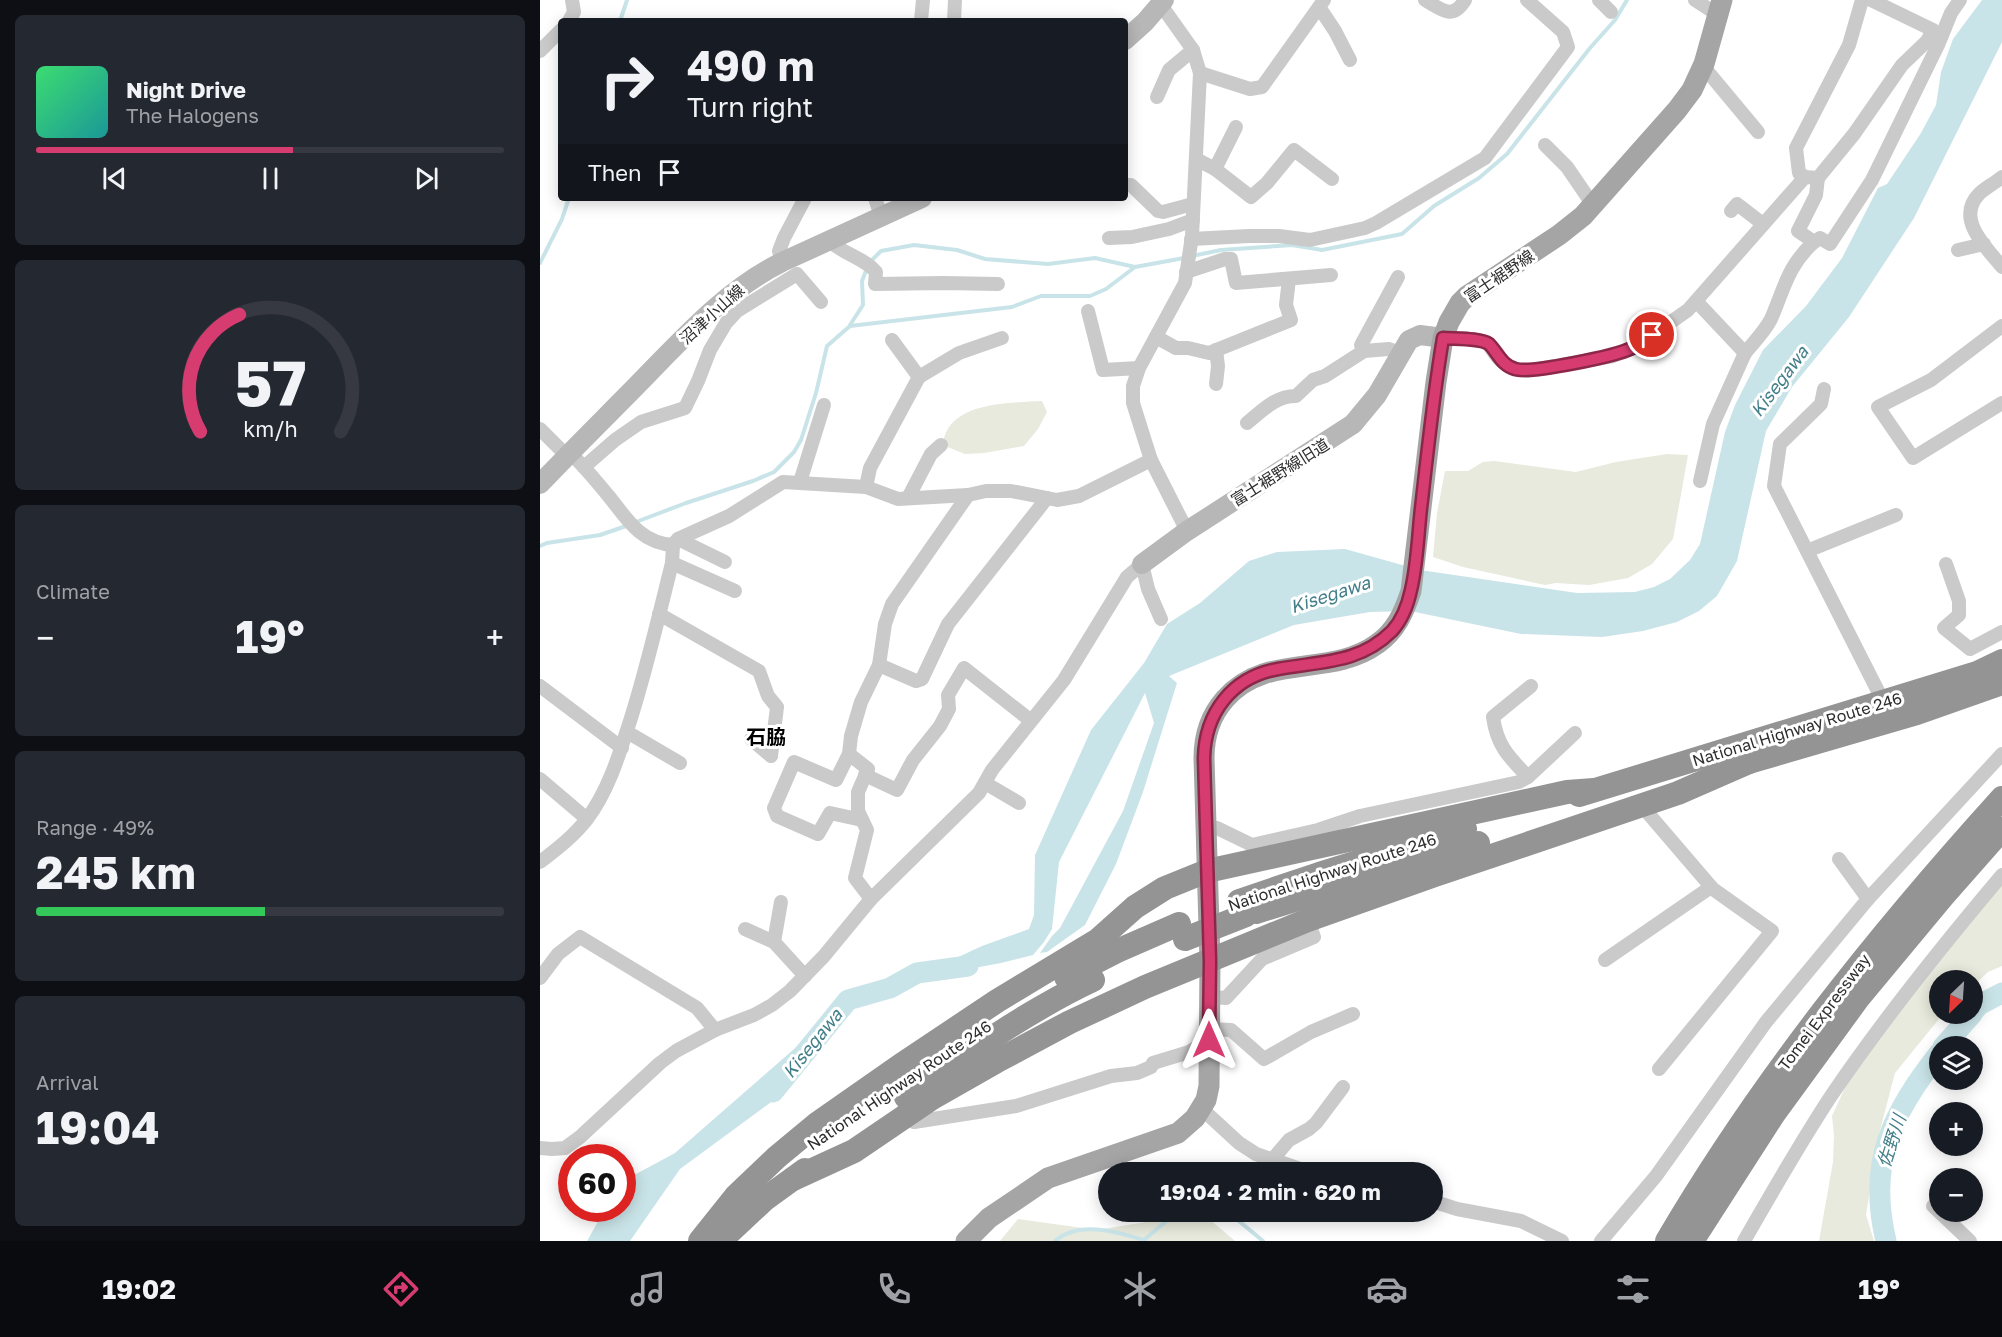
<!DOCTYPE html>
<meta charset="utf-8">
<style>
body{margin:0;font-family:"Golos Text","Noto Sans JP",sans-serif;background:#242831;color:#f1f3f6;height:100vh;display:flex;flex-direction:column;font-size:22px;white-space:nowrap}
*{box-sizing:border-box;margin:0}
p{font-size:20px;color:#9ea1a6}
.icon{flex:none;width:33px;height:33px;fill:none;stroke:currentColor;stroke-width:2;stroke-linecap:round;stroke-linejoin:round}
.map{position:relative;flex:1;overflow:hidden}
.side{display:flex;flex-direction:column;gap:15px;padding:15px;background:#0d0f14;width:540px}
.side>*{flex:none}
.top-card{position:absolute;left:18px;top:18px;width:570px;height:183px;border-radius:6px;box-shadow:0 3px 15px #0003;background:#171b24;color:#f1f3f6;overflow:hidden}
.needle{width:39px;rotate:205deg}
.controls{position:absolute;left:1389px;top:970px;display:grid;gap:12px}
.controls a{display:grid;place-items:center;width:54px;height:54px;border-radius:50%;background:#171b24;box-shadow:0 3px 15px #0003;font-size:30px}
.speed{position:absolute;left:18px;top:1144px;display:flex;gap:12px;font-size:30px;font-weight:700;text-align:center}
.speed>*{display:grid;place-content:center;width:78px;height:78px;border-radius:50%;background:#171b24;box-shadow:0 3px 15px #0003;line-height:1}
.speed .limit{border:9px solid #d22;background:#fff;color:#111}
.pin{position:absolute;display:grid;place-items:center;width:51px;height:51px;color:#fff;margin:-26px;border:3px solid #fff;border-radius:50%;box-shadow:0 2px 6px #0007}
.me{position:absolute;width:66px;margin:-33px;rotate:0deg;stroke-linejoin:round;filter:drop-shadow(0 0 4px #0008)}
.turn{display:flex;align-items:center;gap:21px;height:126px;padding:0 30px;font-size:27px}
.turn .icon{width:78px;height:78px;stroke-width:2.5}
.turn b{display:block;font-size:42px;line-height:51px}
.then{display:flex;align-items:center;height:57px;padding:0 30px;background:#0003;gap:12px;font-size:22px}
.big{font-size:45px;font-weight:700;line-height:1.1}
.side .card{flex:1;display:flex;flex-direction:column;justify-content:center;gap:9px;min-width:0;padding:0 21px;border-radius:9px;background:#242831}
.side .dial{align-items:center;gap:0}
.dial svg{height:156px;overflow:visible;fill:none;stroke:#363941;stroke-width:7;stroke-linecap:round;text-anchor:middle}
.dial text{fill:#f1f3f6;stroke:none}
.song{display:flex;align-items:center;gap:18px}
.cover{width:72px;height:72px;border-radius:9px;background:linear-gradient(135deg,hsl(140 70% 55%),hsl(180 70% 35%))}
.played{height:6px;border-radius:3px;background:linear-gradient(90deg,#d73c70 55%,#363941 55%)}
.keys{display:flex;justify-content:space-around;direction:ltr}
.heat{display:flex;justify-content:space-between;align-items:center;font-size:33px;direction:ltr}
.charge{height:9px;border-radius:4px;background:linear-gradient(90deg,#34c759 49%,#363941 0)}
.trip{position:absolute;left:558px;top:1162px;width:345px;height:60px;border-radius:30px;background:#171b24;box-shadow:0 3px 15px #0003;font-weight:700;line-height:60px;text-align:center}
.menu{display:flex;height:96px;justify-content:space-around;align-items:center;background:#090b0e;color:#9ea1a6}
.menu .icon{width:42px;height:42px}
.menu .current{color:#d73c70}
.menu b{font-size:27px;color:#f1f3f6}
main{display:flex;flex:1;min-height:0}
.map>svg:first-child{display:block}
.green{fill:#e7eadc}
.water{fill:#c9e4e8}
.lines{fill:none;stroke-linecap:round;stroke-linejoin:round}
.stream{stroke:#c9e4e8;stroke-width:4}
.river{stroke:#c9e4e8;stroke-width:21}
.street{stroke:#cacaca;stroke-width:14}
.secondary{stroke:#b7b7b7;stroke-width:20}
.primary{stroke:#a5a5a5;stroke-width:21}
.highway{stroke:#949494;stroke-width:24}
.highway-bridge{stroke:#949494;stroke-width:24}
.route-casing{stroke:#8c2749;stroke-width:15}
.route{stroke:#d73c70;stroke-width:10}
.labels{text-anchor:middle;dominant-baseline:central;stroke-width:6;stroke-linejoin:round;paint-order:stroke}
.street-label{font-size:16px;fill:#2d2d2d;stroke:#fff}
.water-label{font-size:18px;font-style:italic;fill:#427f89;stroke:#fff}
.quarter-label{font-size:20px;font-weight:bold;fill:#000;stroke:#fff}
</style>
<main>
<section class="side">
<div class="card">
<div class="song"><i class="cover"></i><div><b>Night Drive</b><p>The Halogens</p></div></div>
<div class="played"></div>
<div class="keys"><svg class="icon" aria-label="previous" viewBox="0 0 24 24"><path d="M18 5L8 12l10 7zM5 5v14"/></svg><svg class="icon" aria-label="pause" viewBox="0 0 24 24"><path d="M8 5v14M16 5v14"/></svg><svg class="icon" aria-label="next" viewBox="0 0 24 24"><path d="M6 5l10 7-10 7zM19 5v14"/></svg></div>
</div>
<div class="card dial"><svg viewBox="0 0 100 80">
<path d="M14 69A42 42 0 1 1 86 69"/>
<path d="M14 69A42 42 0 0 1 34 9" stroke="#d73c70"/>
<text x="50" y="56" font-size="32" font-weight="700">57</text>
<text x="50" y="72" font-size="11">km/h</text>
</svg></div>
<div class="card"><p>Climate</p>
<div class="heat"><a>−</a><b class="big">19°</b><a>+</a></div>
</div>
<div class="card"><p>Range · 49%</p><b class="big">245 km</b><div class="charge"></div></div>
<div class="card"><p>Arrival</p><b class="big">19:04</b></div>
</section>
<div class="map">
<svg width="1462" height="1241" viewBox="0 0 1462 1241">
<rect width="100%" height="100%" fill="#fff"/>
<!-- green -->
<g class="green">
<path d="M 502,401 L 507,412 L 498,429 L 484,446 L 444,453 L 425,454 L 405,446 L 403,443 C 409,401 471,403 502,401 Z"/>
<path d="M 1127,454 L 1148,455 L 1133,539 L 1112,564 L 1088,578 L 1049,585 L 1016,583 L 1005,585 L 923,567 L 893,557 L 897,513 L 905,471 L 928,471 L 943,462 L 954,461 L 1036,472 L 1076,462 Z"/>
<path d="M 1462,878 L 1462,966 L 1448,972 L 1433,986 L 1432,981 L 1400,981 L 1400,1014 L 1403,1014 L 1355,1073 L 1339,1134 L 1326,1215 L 1334,1241 L 1279,1241 L 1293,1162 L 1294,1135 L 1292,1116 L 1315,1066 Z"/>
<path d="M 662,1213 L 695,1241 L 460,1241 L 478,1219 L 557,1230 Z"/>
</g>
<!-- water -->
<g class="water">
<path d="M 1442,0 L 1462,0 L 1462,42 L 1374,218 L 1309,317 L 1252,387 L 1226,431 L 1197,561 L 1177,596 L 1159,611 L 1137,622 L 1103,631 L 1062,637 L 981,634 L 870,611 L 830,612 L 754,625 L 629,676 L 637,683 L 603,792 L 576,864 L 545,925 L 507,952 L 500,953 L 512,936 L 520,928 L 583,811 L 614,723 L 605,693 L 519,862 L 512,929 L 504,942 L 493,955 L 461,963 L 401,974 L 401,965 L 442,946 L 489,929 L 494,915 L 495,855 L 551,730 L 604,663 L 627,624 L 660,603 L 709,561 L 737,552 L 805,549 L 880,570 L 1037,593 L 1095,592 L 1114,587 L 1130,579 L 1150,560 L 1160,544 L 1185,432 L 1195,405 L 1223,350 L 1266,306 L 1302,258 L 1338,188 L 1347,184 L 1381,133 L 1396,105 L 1401,72 L 1413,39 Z"/>
<path d="M 261,1043 L 242,1094 L 140,1169 L 90,1241 L 47,1241 L 65,1209 L 82,1209 L 83,1181 L 135,1153 Z"/>
</g>
<g class="lines">
<!-- stream -->
<g class="stream">
<path d="M 80,21 L 87,0"/>
<path d="M 652,256 L 681,250 L 752,245 L 782,250 L 862,234 L 894,206 L 939,178 L 967,154 L 1050,48 L 1075,20 L 1087,0"/>
<path d="M 330,262 L 341,251 L 374,245 L 417,250 L 445,259 L 508,264 L 555,258 L 595,267"/>
<path d="M 0,263 L 22,219 L 29,198"/>
<path d="M 310,325 L 323,305 L 322,281 L 327,268"/>
<path d="M 96,522 L 146,503 L 213,481 L 234,472 L 254,452 L 261,440 L 276,393 L 287,346 L 310,326 L 472,307 L 501,296 L 550,296 L 566,289 L 595,267 L 644,258"/>
<path d="M 0,546 L 7,543 L 60,535 L 89,525"/>
<path d="M 688,1212 L 723,1241"/>
<path d="M 515,1241 C 539,1220 577,1232 604,1240 L 637,1212"/>
</g>
<!-- river -->
<g class="river">
<path d="M 1432,1013 L 1439,1005 L 1462,993"/>
<path d="M 1403,1047 L 1432,1014"/>
<path d="M 233,1092 L 308,1000 L 350,988 L 377,973 L 428,966"/>
<path d="M 1346,1241 C 1327,1162 1352,1113 1400,1052"/>
</g>
<!-- street -->
<g class="street">
<path d="M 885,0 C 901,9 912,21 925,0"/>
<path d="M 1059,0 L 1071,12"/>
<path d="M 1155,0 L 1178,15"/>
<path d="M 1322,0 L 1309,45 L 1256,148 L 1259,173 L 1265,177 L 1278,178 L 1314,134 L 1362,65 L 1387,41 L 1393,30 L 1331,0"/>
<path d="M 621,5 L 653,50 L 660,73 L 652,236 L 645,283 L 599,368 L 593,386 L 593,403 L 611,460 L 647,531"/>
<path d="M 779,7 L 795,31 L 810,60"/>
<path d="M 29,21 L 34,12 L 32,0"/>
<path d="M 381,21 L 383,0"/>
<path d="M 414,21 L 415,0"/>
<path d="M 0,51 L 21,30"/>
<path d="M 1163,66 L 1218,132"/>
<path d="M 660,73 L 710,89 L 722,87 L 784,0"/>
<path d="M 617,97 L 629,70 L 653,50"/>
<path d="M 1005,145 L 1027,167 L 1053,205"/>
<path d="M 656,159 L 675,169 L 711,197 L 727,183 L 754,150 L 792,179"/>
<path d="M 675,169 L 696,127"/>
<path d="M 1462,177 C 1455,183 1445,188 1439,194 C 1415,219 1446,247 1462,267"/>
<path d="M 1278,178 L 1276,195 L 1258,231 L 1274,242 L 1280,238 L 1290,244 L 1332,180 L 1398,45 L 1411,13 L 1420,0"/>
<path d="M 585,185 L 591,185 L 618,211 L 623,212 L 653,204"/>
<path d="M 335,198 L 341,216"/>
<path d="M 1191,211 L 1197,204 L 1223,224"/>
<path d="M 569,238 L 592,237 L 629,229 L 653,220"/>
<path d="M 651,239 L 709,236 L 739,236 L 770,240 L 825,228 L 836,223 L 945,158 L 1028,47 L 1023,32 L 987,0"/>
<path d="M 288,240 C 303,254 326,259 336,272 L 335,284 L 403,283 L 458,284"/>
<path d="M 1418,250 L 1444,244"/>
<path d="M 242,262 L 239,251 L 244,238 L 265,198"/>
<path d="M 646,272 L 685,259 L 691,259 L 696,283 L 791,275"/>
<path d="M 858,277 L 821,345 L 824,351 L 849,349 L 860,353"/>
<path d="M 1156,301 L 1205,353 C 1214,342 1225,331 1231,319 C 1244,289 1248,265 1274,242"/>
<path d="M 548,311 L 563,370 L 599,368"/>
<path d="M 1462,326 L 1391,380 L 1338,407 L 1373,458 L 1462,403"/>
<path d="M 616,337 L 636,348 L 648,348 L 669,353 L 751,320 L 746,305 L 749,279"/>
<path d="M 903,338 C 916,339 935,337 946,343 C 950,345 952,350 955,354 C 963,365 973,370 987,371 L 1073,356 L 1094,348 L 1148,310 L 1265,177"/>
<path d="M 352,340 L 379,377"/>
<path d="M 676,384 L 678,366 L 676,350"/>
<path d="M 1284,389 L 1281,404 L 1240,444 L 1234,486 L 1344,703"/>
<path d="M 707,423 C 722,411 735,396 756,396 L 773,380 L 785,376 L 824,351"/>
<path d="M 0,429 L 27,456"/>
<path d="M 30,453 C 45,467 58,483 71,499 C 88,521 102,543 133,545 L 138,539 L 189,516 L 243,482 L 326,487 L 358,499 L 428,495 L 446,491 L 471,491 L 517,500 L 539,496 L 611,460"/>
<path d="M 44,467 L 75,440 L 101,422 L 145,408 L 158,381 L 170,350 L 186,323 L 197,311 L 257,274 L 281,302"/>
<path d="M 1160,481 L 1173,424 L 1205,353"/>
<path d="M 260,482 L 284,405"/>
<path d="M 326,487 L 330,468 L 379,377 L 419,353 L 462,338"/>
<path d="M 368,498 L 391,454 L 401,445"/>
<path d="M 138,539 L 185,562"/>
<path d="M 1267,551 L 1356,515"/>
<path d="M 132,563 L 195,591"/>
<path d="M 1406,564 L 1419,601 L 1419,615 L 1404,628 L 1430,649 L 1462,632"/>
<path d="M 119,614 L 219,671 L 228,696 L 237,707 L 231,756"/>
<path d="M 339,665 L 376,681 L 382,679 L 408,624 L 507,498"/>
<path d="M 0,686 L 82,748"/>
<path d="M 87,732 L 140,763"/>
<path d="M 211,739 L 231,756"/>
<path d="M 309,754 L 296,780 L 254,762 L 234,808 L 237,816 L 278,834 L 290,813 L 322,820"/>
<path d="M 325,775 L 357,790 L 373,760 L 400,726 L 409,709 L 408,695 L 424,668 L 490,720"/>
<path d="M 988,777 C 969,757 957,746 953,717 L 991,686"/>
<path d="M 0,779 L 47,819"/>
<path d="M 445,783 L 479,803"/>
<path d="M 1101,805 L 1173,889 L 1232,931 L 1119,1069"/>
<path d="M 667,826 L 677,828 L 712,845 L 778,830 L 820,816 L 979,782 L 988,777 L 1035,733"/>
<path d="M 1299,859 L 1328,899"/>
<path d="M 0,862 C 17,849 34,836 47,819 C 69,790 80,752 91,718 C 107,667 119,615 132,563 L 133,545"/>
<path d="M 331,899 L 315,878 L 327,830 L 318,811 L 318,792 L 328,769 L 309,754 L 311,736 L 321,702 L 339,665 L 345,624 L 352,604 L 428,495"/>
<path d="M 205,929 L 234,942 L 265,976"/>
<path d="M 234,942 L 241,902"/>
<path d="M 1065,960 L 1171,887"/>
<path d="M 0,978 L 18,954 L 40,937 L 157,1008 L 175,1030"/>
<path d="M 670,997 L 686,998 L 722,959 L 774,937 L 768,920"/>
<path d="M 669,1029 L 691,1030 L 724,1059 L 771,1032 L 813,1014"/>
<path d="M 662,1109 L 699,1143 L 716,1154 L 772,1173"/>
<path d="M 369,1114 L 374,1122 L 476,1106 L 571,1076 L 597,1073 L 611,1067 L 613,1063 L 649,1052 L 669,1040"/>
<path d="M 0,1148 L 12,1149 L 25,1148 L 40,1137 L 120,1063 L 136,1051 L 175,1030 L 214,1015 L 232,1005 L 250,991 L 284,956 L 331,899 L 439,793 L 452,770 L 524,680 L 587,577 L 602,564 L 608,589 L 621,619"/>
<path d="M 732,1160 L 749,1140 L 769,1129 L 776,1123 L 803,1087"/>
<path d="M 892,1201 L 917,1209 L 981,1221 L 1022,1241"/>
<path d="M 1393,1206 L 1430,1241"/>
<path d="M 1061,1241 L 1116,1176 L 1226,1022 L 1328,899 L 1462,754"/>
<path d="M 1204,1241 C 1232,1192 1260,1143 1291,1096 C 1344,1018 1402,946 1462,875"/>
</g>
<!-- secondary -->
<g class="secondary">
<path d="M 585,40 L 605,22 L 624,0"/>
<path d="M 0,484 C 35,447 71,412 106,376 C 148,333 188,289 242,262 L 382,198"/>
<path d="M 602,564 L 647,531 L 813,424 L 837,395 L 869,340 L 880,335 L 903,338"/>
</g>
<!-- primary -->
<path class="primary" d="M 426,1241 L 449,1218 L 508,1178 L 638,1133 L 655,1118 L 666,1100 L 669,1086 L 670,961 L 664,758 C 664,736 670,716 685,699 C 726,652 790,678 837,644 C 856,631 864,612 871,591 L 896,382 L 903,338 L 909,322 L 920,303 L 927,296 L 1019,235 L 1043,216 L 1137,110 L 1152,90 L 1164,64 L 1182,0"/>
<!-- highway -->
<g class="highway">
<path d="M 1195,766 L 1377,713 L 1462,683"/>
<path d="M 1039,795 L 1437,673 L 1462,661"/>
<path d="M 699,901 L 779,874 L 925,829"/>
<path d="M 716,912 L 938,843"/>
<path d="M 526,977 L 577,951 L 639,924"/>
<path d="M 366,1097 C 426,1055 487,1011 553,980"/>
<path d="M 253,1179 L 314,1151 L 392,1098 L 457,1061 L 530,1022 L 605,987 L 768,920 L 895,875 L 1138,793 L 1209,762"/>
<path d="M 160,1241 L 196,1196 L 237,1157 L 278,1123 L 361,1065 L 457,1001 L 558,940 L 595,907 L 625,888 L 667,871 L 1027,792 L 1054,790"/>
<path d="M 180,1241 L 225,1199 L 265,1170"/>
<path d="M 1127,1241 C 1221,1081 1338,935 1462,798"/>
<path d="M 1152,1241 L 1233,1115 L 1319,997 L 1403,896 L 1462,829"/>
</g>
<!-- highway-bridge -->
<path class="highway-bridge" d="M 645,939 L 706,915"/>
</g>
<g class="lines">
<defs>
<path id="route" d="M 669,1040 L 670,961 L 664,758 C 665,713 692,677 738,669 C 781,661 819,664 852,631 C 862,620 868,604 871,590 C 878,561 878,530 882,500 C 888,446 894,391 903,338 C 914,339 941,338 949,344 C 958,353 961,365 975,369 C 990,374 1076,356 1092,348 C 1099,345 1105,340 1112,335"/>
</defs>
<!-- route casing -->
<use href="#route" class="route-casing"/>
<!-- route -->
<use href="#route" class="route"/>
</g>
<g class="labels">
<!-- street labels -->
<g class="street-label">
<text transform="translate(959 276) rotate(-34)">富士裾野線</text>
<text transform="translate(172 314) rotate(-42)">沼津小山線</text>
<text transform="translate(740 472) rotate(-32)">富士裾野線旧道</text>
<text transform="translate(1257 729) rotate(-17)">National Highway Route 246</text>
<text transform="translate(792 872) rotate(-18)">National Highway Route 246</text>
<text transform="translate(1284 1012) rotate(-53)">Tomei Expressway</text>
<text transform="translate(359 1085) rotate(-34)">National Highway Route 246</text>
</g>
<!-- water labels -->
<g class="water-label">
<text transform="translate(1239 381) rotate(-53)">Kisegawa</text>
<text transform="translate(790 594) rotate(-18)">Kisegawa</text>
<text transform="translate(272 1043) rotate(-51)">Kisegawa</text>
<text transform="translate(1351 1141) rotate(-72)">佐野川</text>
</g>
<!-- quarter labels -->
<g class="quarter-label">
<text x="226" y="736">石脇</text>
</g>
</g>
</svg>
<div class="controls">
<a><svg class="needle" viewBox="-14 -14 28 28"><path d="M0-13l5 13h-10z" fill="#e53935"/><path d="M0 13l5-13h-10z" fill="#9ea1a6"/></svg></a>
<a><svg class="icon" aria-label="layers" viewBox="0 0 24 24"><path d="M12 4l9 5-9 5-9-5zM3 14l9 5 9-5"/></svg></a>
<a>+</a>
<a>−</a>
</div>
<div class="speed"><div class="limit">60</div></div>
<div class="pin" style="left:1112px;top:335px;background:#d93025"><svg class="icon" aria-label="arrive" viewBox="0 0 24 24"><path d="M6 21V4h12l-3 4 3 4H6"/></svg></div>
<svg class="me" style="left:669px;top:1040px" viewBox="-20 -20 40 40"><path d="M0-17L14 15 0 8-14 15z" fill="#d73c70" stroke="#fff" stroke-width="4"/></svg>
<div class="trip">19:04 · 2 min · 620 m</div>
<div class="top-card">
<div class="turn"><svg class="icon" aria-label="right" viewBox="0 0 24 24"><path d="M7 20v-9h11M14 6l5 5-5 5"/></svg><div><b>490 m</b>Turn right</div></div>
<div class="then">Then<svg class="icon" aria-label="arrive" viewBox="0 0 24 24"><path d="M6 21V4h12l-3 4 3 4H6"/></svg></div>
</div>
</div>
</main>
<nav class="menu">
<b>19:02</b>
<svg class="icon current" aria-label="directions" viewBox="0 0 24 24"><path d="M12 3l9 9-9 9-9-9zM9 14v-3h6M13 9l2 2-2 2"/></svg>
<svg class="icon" aria-label="music" viewBox="0 0 24 24"><path d="M9 18V5l10-2v13"/><circle cx="6" cy="18" r="3"/><circle cx="16" cy="16" r="3"/></svg>
<svg class="icon" aria-label="phone" viewBox="0 0 24 24"><path d="M5 4h4l2 5-3 2q2 4 5 5l2-3 5 2v4C11 20 4 13 5 4z"/></svg>
<svg class="icon" aria-label="climate" viewBox="0 0 24 24"><path d="M12 3v18M4 7l16 10M4 17L20 7"/></svg>
<svg class="icon" aria-label="car" viewBox="0 0 24 24"><path d="M5 17H2v-5l4-1 3-4h7l3 4 3 1v5h-3M9 17h6M6 11h13"/><circle cx="7" cy="17" r="2"/><circle cx="17" cy="17" r="2"/></svg>
<svg class="icon" aria-label="filters" viewBox="0 0 24 24"><path d="M4 7h16M4 17h16"/><circle cx="9" cy="7" r="2"/><circle cx="15" cy="17" r="2"/></svg>
<b>19°</b>
</nav>
